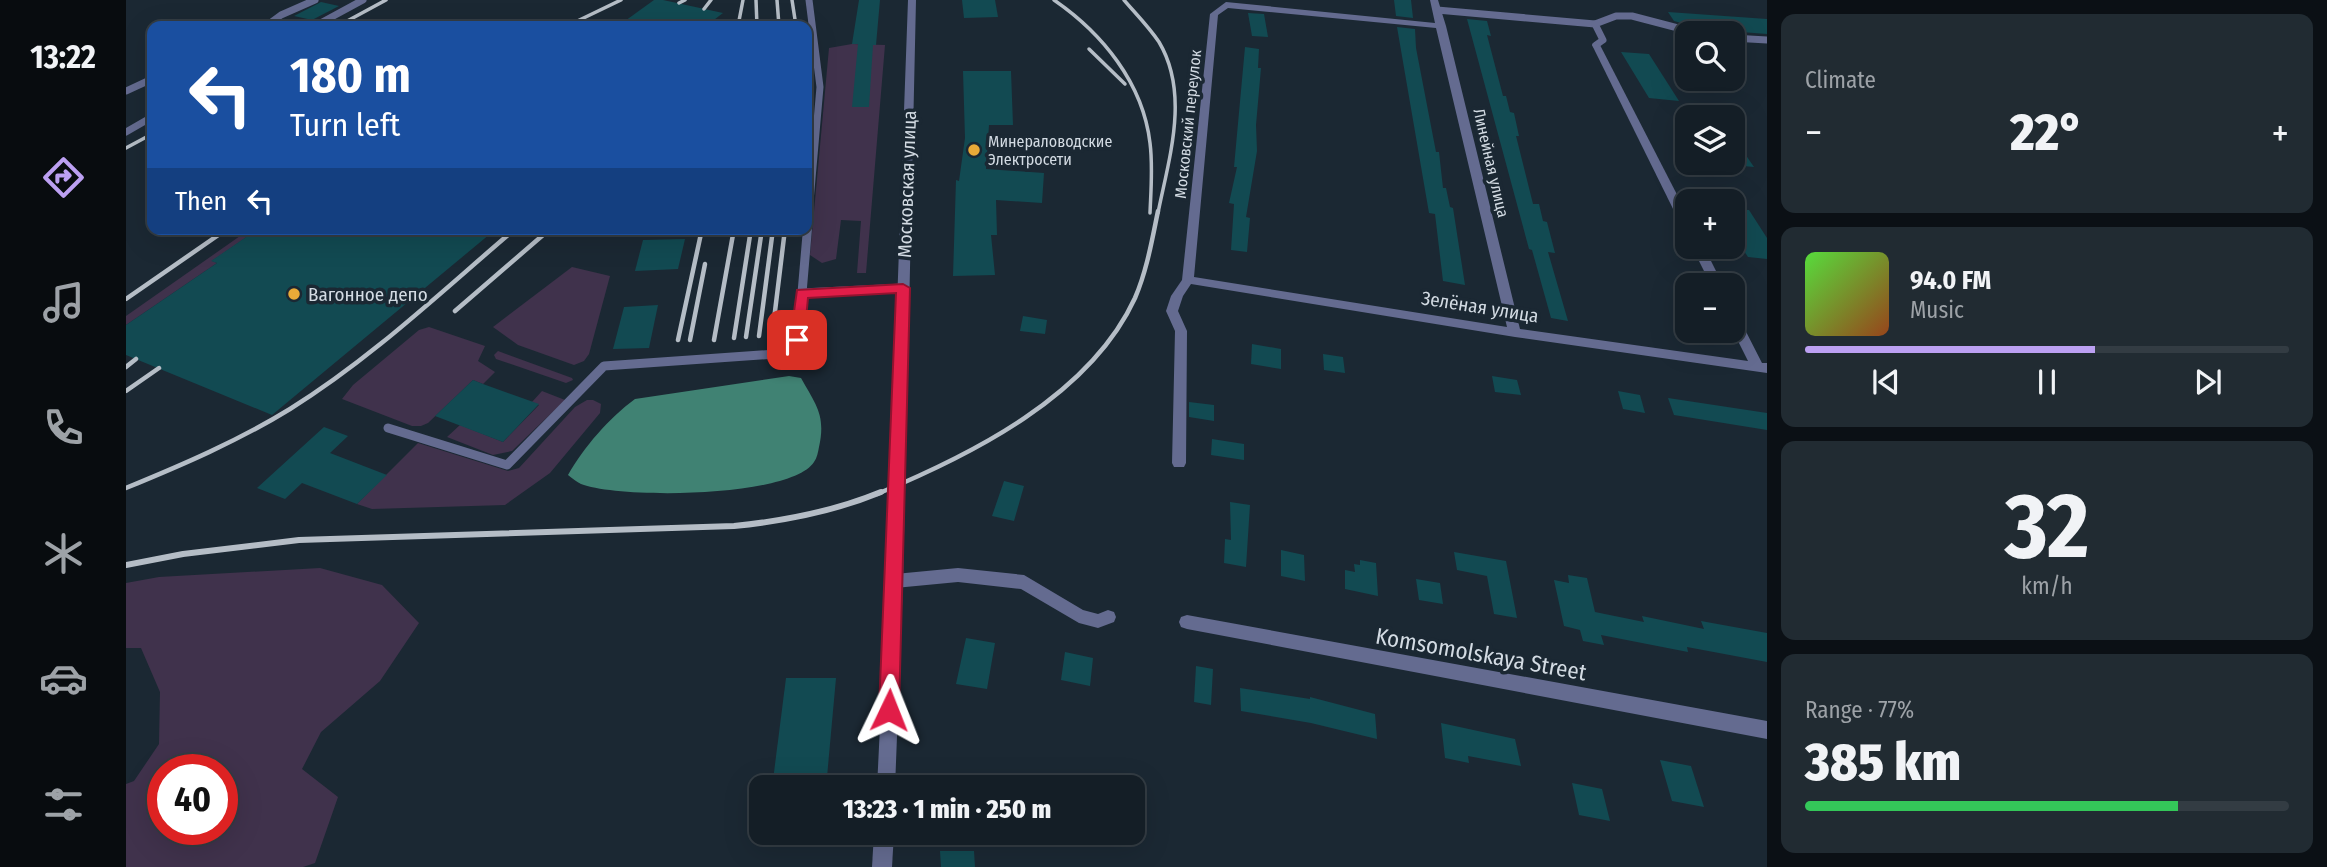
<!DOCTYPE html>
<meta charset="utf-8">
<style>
body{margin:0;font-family:"Fira Sans Condensed",sans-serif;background:#212b32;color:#f1f3f6;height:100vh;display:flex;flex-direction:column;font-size:26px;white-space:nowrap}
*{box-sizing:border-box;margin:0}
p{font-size:23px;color:#9da2a7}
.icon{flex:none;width:38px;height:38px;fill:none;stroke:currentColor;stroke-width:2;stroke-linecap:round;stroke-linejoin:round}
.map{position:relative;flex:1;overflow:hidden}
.sheet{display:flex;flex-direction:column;gap:14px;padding:14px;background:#0b1015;width:560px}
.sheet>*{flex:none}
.hud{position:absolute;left:21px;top:21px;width:665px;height:214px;border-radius:14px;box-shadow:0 7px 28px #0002,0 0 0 2px #333c43;background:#1a4fa0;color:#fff;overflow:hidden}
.controls{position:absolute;left:1549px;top:21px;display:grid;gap:14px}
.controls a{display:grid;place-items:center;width:70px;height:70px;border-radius:14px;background:#141e26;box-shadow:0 7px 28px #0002,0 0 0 2px #333c43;font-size:35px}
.speed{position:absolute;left:21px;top:754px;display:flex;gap:14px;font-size:35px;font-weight:700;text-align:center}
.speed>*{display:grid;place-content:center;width:91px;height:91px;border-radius:50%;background:#141e26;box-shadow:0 7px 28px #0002,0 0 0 2px #333c43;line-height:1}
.speed .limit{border:10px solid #d22;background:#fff;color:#111}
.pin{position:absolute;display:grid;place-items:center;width:60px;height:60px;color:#fff;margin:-30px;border-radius:14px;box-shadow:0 4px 10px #0006}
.me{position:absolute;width:77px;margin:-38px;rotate:2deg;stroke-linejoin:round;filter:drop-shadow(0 0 5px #0008)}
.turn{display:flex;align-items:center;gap:24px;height:147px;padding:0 28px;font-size:32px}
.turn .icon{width:91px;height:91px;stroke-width:2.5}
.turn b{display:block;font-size:49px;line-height:60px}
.then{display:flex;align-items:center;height:66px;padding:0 28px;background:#0003;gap:14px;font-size:26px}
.big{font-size:52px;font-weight:800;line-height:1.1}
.sheet .card{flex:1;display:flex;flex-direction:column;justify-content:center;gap:10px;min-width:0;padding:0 24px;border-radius:14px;background:#212b32}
.sheet .dial{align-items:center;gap:0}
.dial b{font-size:91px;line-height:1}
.song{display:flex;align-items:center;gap:21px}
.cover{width:84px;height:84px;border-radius:10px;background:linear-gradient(135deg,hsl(110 70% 55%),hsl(20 70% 35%))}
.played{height:7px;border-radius:4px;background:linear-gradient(90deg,#bca0f2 60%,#333c43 60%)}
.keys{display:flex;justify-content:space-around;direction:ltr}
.heat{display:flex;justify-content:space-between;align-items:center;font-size:38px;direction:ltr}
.charge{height:10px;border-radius:5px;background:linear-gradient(90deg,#34c759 77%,#333c43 0)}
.trip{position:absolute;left:623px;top:775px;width:396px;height:70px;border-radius:14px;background:#141e26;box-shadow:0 7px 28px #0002,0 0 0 2px #333c43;font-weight:800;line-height:70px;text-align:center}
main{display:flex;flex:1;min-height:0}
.menu{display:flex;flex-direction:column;width:126px;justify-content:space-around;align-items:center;background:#080c0f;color:#9da2a7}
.menu .icon{width:49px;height:49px}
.menu .current{color:#bca0f2}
.menu b{font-size:32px;color:#f1f3f6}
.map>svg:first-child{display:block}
.green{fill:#40324c;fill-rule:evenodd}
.water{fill:#408273}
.building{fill:#124a52}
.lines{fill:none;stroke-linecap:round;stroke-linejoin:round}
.service-far1{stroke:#646b90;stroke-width:7}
.service{stroke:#646b90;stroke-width:9}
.minor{fill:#646b90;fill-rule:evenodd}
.tertiary{fill:#646b90;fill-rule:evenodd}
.rail-far2{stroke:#b5bdc6;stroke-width:3.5}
.rail-far1{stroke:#b5bdc6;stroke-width:4.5}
.rail{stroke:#b5bdc6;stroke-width:6}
.route{fill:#e11d48;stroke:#92132f;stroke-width:2}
.poi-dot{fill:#e9aa38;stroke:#1b2833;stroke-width:2.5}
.labels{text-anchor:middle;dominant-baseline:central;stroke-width:7;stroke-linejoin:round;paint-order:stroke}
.far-street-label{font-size:16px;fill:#d3dbe3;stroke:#1b2833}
.far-poi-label{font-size:16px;fill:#d3dbe3;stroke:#1b2833;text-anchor:start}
.street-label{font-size:19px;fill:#d3dbe3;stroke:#1b2833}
.poi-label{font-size:19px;fill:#d3dbe3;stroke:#1b2833;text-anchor:start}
.near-street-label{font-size:23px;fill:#d3dbe3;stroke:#1b2833}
</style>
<main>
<nav class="menu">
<b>13:22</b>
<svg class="icon current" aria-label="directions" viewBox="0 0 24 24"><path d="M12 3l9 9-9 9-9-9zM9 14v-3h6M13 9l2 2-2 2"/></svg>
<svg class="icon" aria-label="music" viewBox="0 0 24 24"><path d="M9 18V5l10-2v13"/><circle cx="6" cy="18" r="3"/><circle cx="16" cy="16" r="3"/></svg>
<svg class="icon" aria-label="phone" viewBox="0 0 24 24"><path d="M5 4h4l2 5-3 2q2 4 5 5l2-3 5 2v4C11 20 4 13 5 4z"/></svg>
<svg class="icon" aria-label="climate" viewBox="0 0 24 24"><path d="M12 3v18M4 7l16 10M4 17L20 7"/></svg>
<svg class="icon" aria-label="car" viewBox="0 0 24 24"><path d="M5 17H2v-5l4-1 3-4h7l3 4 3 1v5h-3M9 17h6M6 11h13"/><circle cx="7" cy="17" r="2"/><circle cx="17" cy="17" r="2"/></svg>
<svg class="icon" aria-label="filters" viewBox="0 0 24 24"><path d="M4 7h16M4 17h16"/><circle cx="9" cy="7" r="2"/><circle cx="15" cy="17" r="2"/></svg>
</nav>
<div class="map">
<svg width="1641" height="867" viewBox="0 0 1641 867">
<rect width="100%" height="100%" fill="#1b2833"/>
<!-- green -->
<g class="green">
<path d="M 726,44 L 759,45 L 740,273 L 731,273 L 735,221 L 715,220 L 710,259 L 696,263 L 684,255 L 703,48 Z"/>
<path d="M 124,229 L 132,229 L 86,261 L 91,263 L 0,325 L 0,316 Z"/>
<path d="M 446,267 L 484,276 L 463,354 L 458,361 L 448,365 L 392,345 L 367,327 Z"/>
<path d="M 303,327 L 359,346 L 352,361 L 369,372 L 357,384 L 347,380 L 302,423 L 295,426 L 286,426 L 216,399 L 227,385 L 293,330 Z"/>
<path d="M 372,351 L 446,378 L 447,380 L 440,383 L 370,359 L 368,355 Z"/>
<path d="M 416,391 L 439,400 L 386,451 L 367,455 L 321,437 L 334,425 L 377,442 L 413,405 L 406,402 Z"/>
<path d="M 461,400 L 467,400 L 475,404 L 474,413 L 424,473 L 379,505 L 246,509 L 231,504 L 292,443 L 382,471 L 393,468 L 449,407 Z"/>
<path d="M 194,568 L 256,585 L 293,623 L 254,681 L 195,732 L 176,769 L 212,797 L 189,863 L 177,867 L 0,867 L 0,784 L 8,781 L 33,744 L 34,692 L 15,648 L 0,648 L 0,583 L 33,577 ZM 37,770 L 96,770 L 96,830 L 37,830 Z"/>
</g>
<!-- water -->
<path class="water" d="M 663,376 L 675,378 C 690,405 700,415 693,447 C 692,452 691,458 688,462 C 665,498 493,499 455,484 C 451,482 446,478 442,475 C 458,447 483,418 509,399 Z"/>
<!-- building -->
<g class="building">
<path d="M 528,0 L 537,0 L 597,13 L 580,26 L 492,26 Z"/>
<path d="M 733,0 L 754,0 L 750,45 L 747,45 L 743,107 L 726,107 L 732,44 L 726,44 Z"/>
<path d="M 836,0 L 869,0 L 872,17 L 838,18 Z"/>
<path d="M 1268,0 L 1285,0 L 1287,18 L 1270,16 Z"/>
<path d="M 195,2 L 213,6 L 186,20 L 168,16 Z"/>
<path d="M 1542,12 L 1641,19 L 1641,34 L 1576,29 L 1548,21 Z"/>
<path d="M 1122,13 L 1138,14 L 1142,37 L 1126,36 Z"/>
<path d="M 1341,19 L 1361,21 L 1365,36 L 1361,35 L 1377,96 L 1380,96 L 1384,112 L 1388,113 L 1393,136 L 1390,136 L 1407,204 L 1413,204 L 1417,221 L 1421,222 L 1429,253 L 1422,252 L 1442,321 L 1425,318 L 1406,250 L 1403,249 Z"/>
<path d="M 1271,27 L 1289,29 L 1290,48 L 1310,152 L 1313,152 L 1317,188 L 1320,188 L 1324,207 L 1327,208 L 1339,285 L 1317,281 L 1309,214 L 1303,213 Z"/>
<path d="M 1119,47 L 1133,49 L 1132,68 L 1135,68 L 1130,125 L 1131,151 L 1120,217 L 1124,218 L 1121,252 L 1105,250 L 1108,204 L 1103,203 L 1111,167 L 1108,167 Z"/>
<path d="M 1495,52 L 1523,54 L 1553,101 L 1523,98 Z"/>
<path d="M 837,71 L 885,71 L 887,125 L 863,125 L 860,169 L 918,173 L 916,203 L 870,200 L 871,235 L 865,235 L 869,275 L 827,276 L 830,180 L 833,181 L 839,138 Z"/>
<path d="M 1606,135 L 1628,167 L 1606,165 Z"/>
<path d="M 1606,209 L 1623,210 L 1641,238 L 1641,259 L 1622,257 L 1606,233 Z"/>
<path d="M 132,229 L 370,229 L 146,415 L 0,355 L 0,325 L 91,263 L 85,261 Z"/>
<path d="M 559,239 L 552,269 L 509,271 L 517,240 Z"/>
<path d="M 532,305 L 523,348 L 487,349 L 498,307 Z"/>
<path d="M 897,316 L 921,320 L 919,334 L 894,331 Z"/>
<path d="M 1126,344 L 1155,349 L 1155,369 L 1125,364 Z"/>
<path d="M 1197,354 L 1217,357 L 1219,373 L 1198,370 Z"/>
<path d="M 1366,376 L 1391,380 L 1395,395 L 1369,392 Z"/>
<path d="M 347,380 L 357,384 L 413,404 L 377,442 L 309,416 Z"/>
<path d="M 1492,391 L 1514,395 L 1519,413 L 1497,409 Z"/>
<path d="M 1542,398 L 1641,413 L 1641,430 L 1548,415 Z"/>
<path d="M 1063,402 L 1088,405 L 1088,421 L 1063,417 Z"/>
<path d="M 198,427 L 222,436 L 204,453 L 261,475 L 231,504 L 176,483 L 159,499 L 131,488 Z"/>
<path d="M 1086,439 L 1118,444 L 1118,460 L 1085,455 Z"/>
<path d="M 878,481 L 898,486 L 888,521 L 866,516 Z"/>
<path d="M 1104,502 L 1124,505 L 1120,567 L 1098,563 L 1099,539 L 1105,540 Z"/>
<path d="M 1155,550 L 1178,555 L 1179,581 L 1155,576 Z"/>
<path d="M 1328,552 L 1380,561 L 1391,618 L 1368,614 L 1361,576 L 1331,570 Z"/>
<path d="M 1234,560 L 1250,563 L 1252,596 L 1219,589 L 1219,570 L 1229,572 L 1228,564 L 1234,565 Z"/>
<path d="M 1442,575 L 1461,578 L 1469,612 L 1518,622 L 1516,616 L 1578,629 L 1575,621 L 1641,633 L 1641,662 L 1561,647 L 1562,652 L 1475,635 L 1478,645 L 1457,641 L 1454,630 L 1438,626 L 1428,580 L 1443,583 Z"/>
<path d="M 1290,579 L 1314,583 L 1317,604 L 1293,600 Z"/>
<path d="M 840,638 L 869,643 L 861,689 L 830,684 Z"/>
<path d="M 939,652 L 967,658 L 964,686 L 935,680 Z"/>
<path d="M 1070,666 L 1087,669 L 1085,705 L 1068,702 Z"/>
<path d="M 660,678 L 710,678 L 700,788 L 646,788 Z"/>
<path d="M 1114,688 L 1184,699 L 1184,697 L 1249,714 L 1251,739 L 1185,723 L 1115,711 Z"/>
<path d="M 1315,723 L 1389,739 L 1395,766 L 1342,756 L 1343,763 L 1319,758 Z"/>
<path d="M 1534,760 L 1565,766 L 1578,807 L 1546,801 Z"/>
<path d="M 1446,783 L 1476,789 L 1484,821 L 1453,815 Z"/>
<path d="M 814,851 L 848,851 L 849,867 L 815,867 Z"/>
</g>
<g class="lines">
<!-- service-far1 -->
<g class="service-far1">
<path d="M 683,0 L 694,87 L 683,213"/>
<path d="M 1311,10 L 1469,24"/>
<path d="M 140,26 L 155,15 L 189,0"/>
<path d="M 189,26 L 237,0"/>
<path d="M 1606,38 L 1641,40"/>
<path d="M 1470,45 L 1477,40 L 1469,24 L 1490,16 L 1506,16 L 1571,33"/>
<path d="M 0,91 L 26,79"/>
<path d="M 0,132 L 26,117"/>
</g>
<!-- service -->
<g class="service">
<path d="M 676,293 L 683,211"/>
<path d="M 262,428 L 381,465 L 478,366 L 664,353 L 671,340 L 676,293 L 777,288"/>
</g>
<!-- minor -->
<g class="minor">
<path d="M 1304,0 L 1312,0 L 1320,26 L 1394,329 L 1622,361 L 1606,329 L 1606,312 L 1612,316 L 1636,363 L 1641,363 L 1641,373 L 1389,337 L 1065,284 L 1057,296 L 1052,311 L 1061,331 L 1060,463 L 1058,467 L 1048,467 L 1046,463 L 1049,331 L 1040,311 L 1045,296 L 1056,280 L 1084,14 L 1100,2 L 1309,23 ZM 1102,8 L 1310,28 L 1381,327 L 1068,277 L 1092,15 Z"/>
<path d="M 1467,43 L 1474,45 L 1561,214 L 1561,228 L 1555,225 L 1466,45 Z"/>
<path d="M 1566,247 L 1578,247 L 1597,285 L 1585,285 Z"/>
<path d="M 832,568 L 898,575 L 957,610 L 972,614 L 982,610 L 988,612 L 990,617 L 988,622 L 972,628 L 953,623 L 895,589 L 832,582 L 769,588 L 763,586 L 761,581 L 763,576 L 769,574 Z"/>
<path d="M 1061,615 L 1641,721 L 1641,739 L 1061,629 L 1055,627 L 1053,622 L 1055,617 Z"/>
</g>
<!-- tertiary -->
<g class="tertiary">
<path d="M 782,0 L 790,0 L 777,581 L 769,788 L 751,788 L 761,581 Z"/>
<path d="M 748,833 L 768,833 L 766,867 L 746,867 Z"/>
</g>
<!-- rail-far2 -->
<g class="rail-far2">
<path d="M 630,0 L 631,26"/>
<path d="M 651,0 L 653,26"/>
<path d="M 666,0 L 670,26"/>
<path d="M 928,0 C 976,33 1017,83 1024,143 C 1027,166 1025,189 1024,213"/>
<path d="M 998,0 C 1010,14 1023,27 1033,42 C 1064,94 1043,158 1032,213"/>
<path d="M 553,3 L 559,0"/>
<path d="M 578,9 L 585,0"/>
<path d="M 212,26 L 260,0"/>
<path d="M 441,26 L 495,0"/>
<path d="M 612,26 L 617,0"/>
<path d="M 963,49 L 999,84"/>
<path d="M 0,148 L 26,134"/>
</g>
<!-- rail-far1 -->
<g class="rail-far1">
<path d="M 0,299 L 101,229"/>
<path d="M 329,311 L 424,229"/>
<path d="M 633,336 L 647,229"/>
<path d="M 646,336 L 659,229"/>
<path d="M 620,337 L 636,229"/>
<path d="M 608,338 L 625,229"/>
<path d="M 552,340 L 576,229"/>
<path d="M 564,340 L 579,264"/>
<path d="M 588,340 L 608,229"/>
<path d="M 0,367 L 10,359"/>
<path d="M 0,391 L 33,368"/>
<path d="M 0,488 C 56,465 112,441 164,409 C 246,358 316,291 389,229"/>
<path d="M 751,494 C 845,455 964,396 1009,298 C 1021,270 1026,240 1032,211"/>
</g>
<!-- rail -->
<path class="rail" d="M 0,565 L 57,554 L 173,540 L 608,526 C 658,521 709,511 755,492"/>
</g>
<!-- route -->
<path class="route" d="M 777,284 L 784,288 L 773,710 L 770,717 L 763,720 L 756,717 L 753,710 L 770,293 L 682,298 L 678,340 L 671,345 L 664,340 L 671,290 Z"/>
<!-- markers -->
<g class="poi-dot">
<circle cx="848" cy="150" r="7"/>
<circle cx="168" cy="294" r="7"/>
</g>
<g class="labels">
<!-- far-street labels -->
<g class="far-street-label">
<text transform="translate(1062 124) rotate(-84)">Московский переулок</text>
<text transform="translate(1365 163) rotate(77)">Линейная улица</text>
</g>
<!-- far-poi labels -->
<g class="far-poi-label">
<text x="862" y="141">Минераловодские<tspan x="862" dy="18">Электросети</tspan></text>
</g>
<!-- street labels -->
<g class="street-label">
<text transform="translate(781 184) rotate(-88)">Московская улица</text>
<text transform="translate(1354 307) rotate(9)">Зелёная улица</text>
</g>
<!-- poi labels -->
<g class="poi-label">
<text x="182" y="294">Вагонное депо</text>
</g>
<!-- near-street labels -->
<g class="near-street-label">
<text transform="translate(1355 654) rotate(10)">Komsomolskaya Street</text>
</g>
</g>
</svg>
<div class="controls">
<a><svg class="icon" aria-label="search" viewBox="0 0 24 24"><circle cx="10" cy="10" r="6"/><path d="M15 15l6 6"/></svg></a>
<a><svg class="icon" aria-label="layers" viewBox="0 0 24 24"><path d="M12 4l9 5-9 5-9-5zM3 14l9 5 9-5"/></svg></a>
<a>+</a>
<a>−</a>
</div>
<div class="speed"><div class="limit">40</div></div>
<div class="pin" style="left:671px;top:340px;background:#d93025"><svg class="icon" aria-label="arrive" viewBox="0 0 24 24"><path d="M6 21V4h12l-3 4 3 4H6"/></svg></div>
<svg class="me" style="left:763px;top:710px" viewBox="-20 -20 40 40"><path d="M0-17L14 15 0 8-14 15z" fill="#e11d48" stroke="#fff" stroke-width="4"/></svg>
<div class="trip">13:23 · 1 min · 250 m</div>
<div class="hud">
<div class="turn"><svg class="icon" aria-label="left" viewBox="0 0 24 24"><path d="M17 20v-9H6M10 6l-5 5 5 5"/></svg><div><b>180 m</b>Turn left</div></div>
<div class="then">Then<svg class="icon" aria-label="left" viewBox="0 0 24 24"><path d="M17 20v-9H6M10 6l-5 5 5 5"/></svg></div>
</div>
</div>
<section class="sheet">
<div class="card"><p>Climate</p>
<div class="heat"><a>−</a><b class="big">22°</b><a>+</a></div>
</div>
<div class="card">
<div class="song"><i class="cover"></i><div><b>94.0 FM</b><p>Music</p></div></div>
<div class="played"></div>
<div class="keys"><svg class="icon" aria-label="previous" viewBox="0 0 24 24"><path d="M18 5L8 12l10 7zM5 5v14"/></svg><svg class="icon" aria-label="pause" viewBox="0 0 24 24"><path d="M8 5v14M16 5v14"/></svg><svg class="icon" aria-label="next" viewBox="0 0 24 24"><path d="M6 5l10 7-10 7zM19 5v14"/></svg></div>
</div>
<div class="card dial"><b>32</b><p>km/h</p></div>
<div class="card"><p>Range · 77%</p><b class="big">385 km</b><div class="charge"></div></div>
</section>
</main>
